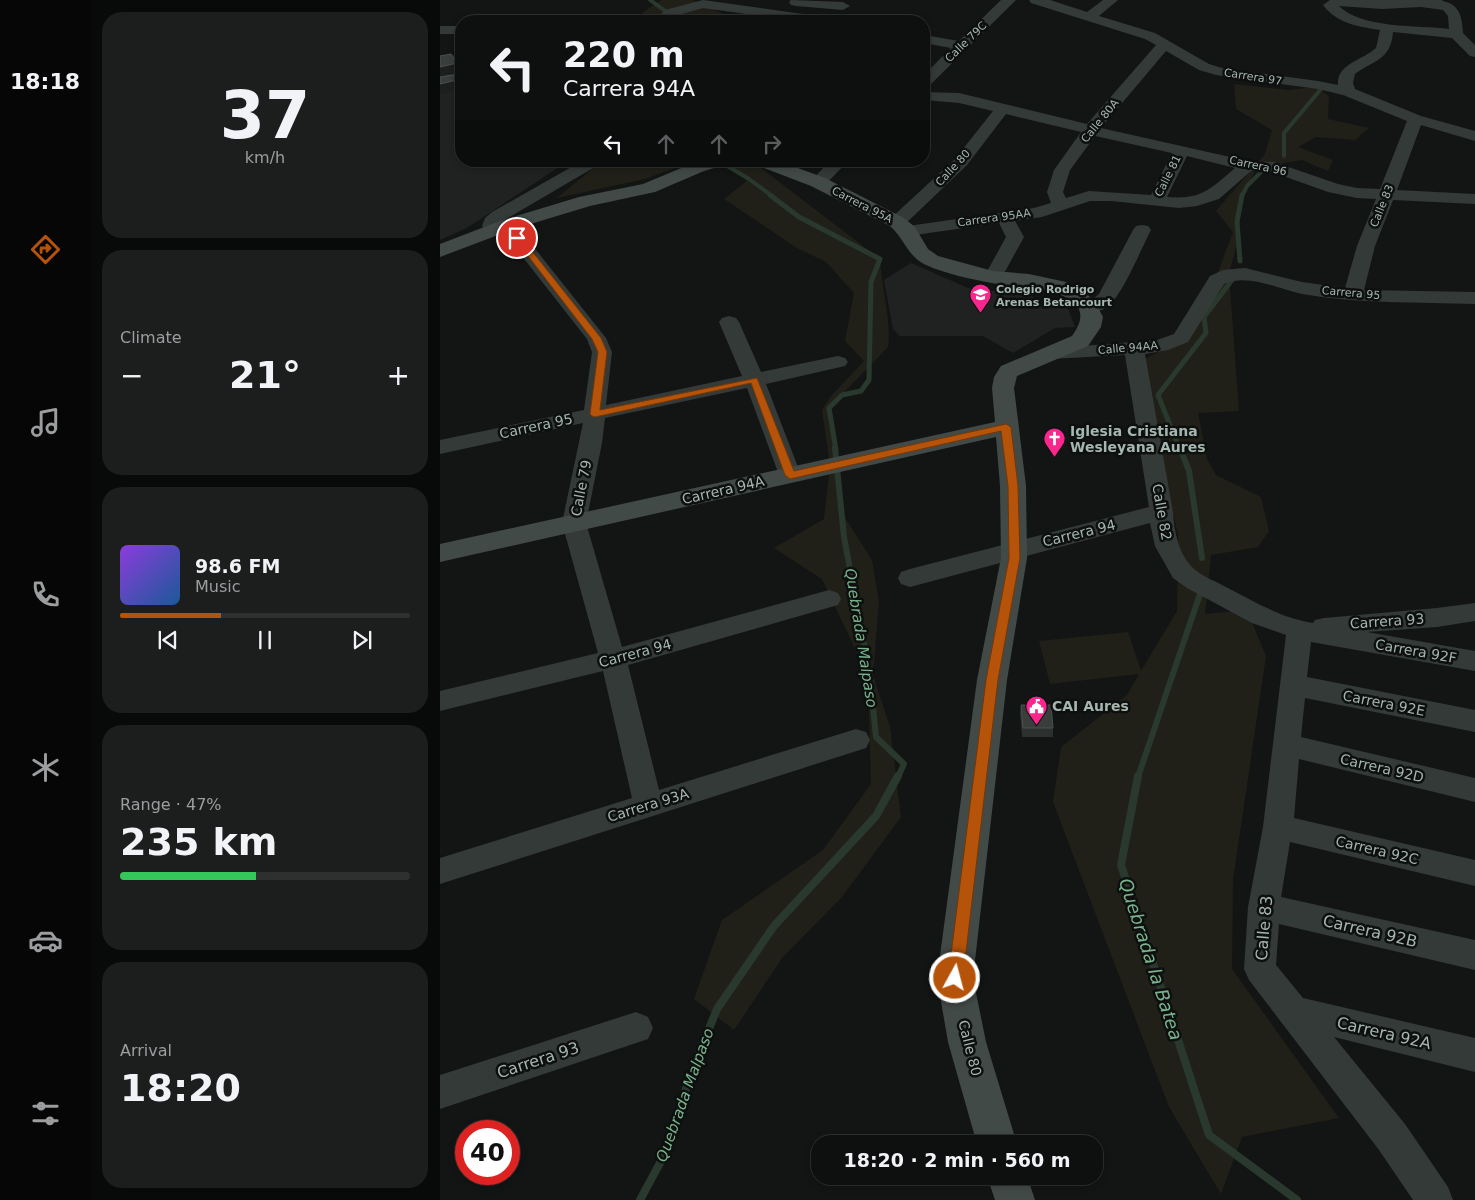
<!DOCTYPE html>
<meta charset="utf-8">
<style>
body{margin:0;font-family:"DejaVu Sans",sans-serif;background:#1c1e1e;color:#f1f3f6;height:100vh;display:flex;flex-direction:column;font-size:19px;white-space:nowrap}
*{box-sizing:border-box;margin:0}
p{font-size:16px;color:#9b9d9f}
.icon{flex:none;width:28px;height:28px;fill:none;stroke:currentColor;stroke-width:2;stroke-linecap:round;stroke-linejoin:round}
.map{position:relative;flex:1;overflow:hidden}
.sheet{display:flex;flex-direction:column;gap:12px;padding:12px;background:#080909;width:350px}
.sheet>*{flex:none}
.hud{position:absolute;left:15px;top:15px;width:475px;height:152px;border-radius:20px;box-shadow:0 2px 8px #0003,0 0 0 1px #2e3030;background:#0e1010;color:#f1f3f6;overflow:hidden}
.speed{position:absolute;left:15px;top:1120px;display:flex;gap:10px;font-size:25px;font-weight:700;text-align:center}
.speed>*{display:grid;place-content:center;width:65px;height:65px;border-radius:50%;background:#0e1010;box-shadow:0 2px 8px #0003,0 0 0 1px #2e3030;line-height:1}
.speed .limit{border:8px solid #d22;background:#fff;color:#111}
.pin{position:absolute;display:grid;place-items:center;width:42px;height:42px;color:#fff;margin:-21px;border:2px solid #fff;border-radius:50%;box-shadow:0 1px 5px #0007}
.me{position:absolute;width:55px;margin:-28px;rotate:7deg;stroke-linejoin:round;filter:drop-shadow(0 0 4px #0008)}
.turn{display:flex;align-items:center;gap:18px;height:105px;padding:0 25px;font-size:22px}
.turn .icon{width:65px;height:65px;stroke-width:2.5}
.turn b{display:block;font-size:35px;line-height:42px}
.lanes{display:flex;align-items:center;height:48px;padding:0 25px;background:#0003;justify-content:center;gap:25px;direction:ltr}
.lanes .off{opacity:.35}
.big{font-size:38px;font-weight:700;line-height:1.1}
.sheet .tile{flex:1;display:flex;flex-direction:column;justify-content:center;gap:8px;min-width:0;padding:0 18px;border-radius:20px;background:#1c1e1e}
.sheet .dial{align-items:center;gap:0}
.dial b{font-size:65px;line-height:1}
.song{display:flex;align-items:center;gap:15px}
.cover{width:60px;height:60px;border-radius:8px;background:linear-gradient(135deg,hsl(270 70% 55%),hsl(210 70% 35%))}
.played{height:5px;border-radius:2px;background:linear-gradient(90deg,#b45309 35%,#2e3030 35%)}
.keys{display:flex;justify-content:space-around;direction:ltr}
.heat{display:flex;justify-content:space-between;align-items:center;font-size:28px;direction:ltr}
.charge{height:8px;border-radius:4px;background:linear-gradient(90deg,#34c759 47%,#2e3030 0)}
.trip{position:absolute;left:371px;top:1135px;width:292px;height:50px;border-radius:20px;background:#0e1010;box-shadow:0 2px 8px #0003,0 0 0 1px #2e3030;font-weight:700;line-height:50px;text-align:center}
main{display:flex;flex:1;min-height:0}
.tab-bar{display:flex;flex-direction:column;width:90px;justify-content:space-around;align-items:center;background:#060606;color:#9b9d9f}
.tab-bar .icon{width:35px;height:35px}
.tab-bar .current{color:#b45309}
.tab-bar b{font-size:22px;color:#f1f3f6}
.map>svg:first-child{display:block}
.built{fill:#1f2221}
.green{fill:#202019}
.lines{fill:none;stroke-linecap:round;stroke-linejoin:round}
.stream-far3{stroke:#29392e;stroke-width:4}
.stream-far2{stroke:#29392e;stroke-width:5}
.stream-far1{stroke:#29392e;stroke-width:6}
.stream{stroke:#29392e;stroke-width:8}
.street{fill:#343a38;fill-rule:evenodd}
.secondary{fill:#424a47;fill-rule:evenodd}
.wall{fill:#2c302f}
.shaded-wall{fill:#1d1f1f}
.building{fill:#393e3c;stroke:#4a514e}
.route{fill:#b45309;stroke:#753606}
.labels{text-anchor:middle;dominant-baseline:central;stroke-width:5;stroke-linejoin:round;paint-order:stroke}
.far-street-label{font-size:11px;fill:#a4b6ae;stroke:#0e1010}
.far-poi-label{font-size:11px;font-weight:bold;fill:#a4b6ae;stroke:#0e1010;text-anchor:start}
.street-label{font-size:14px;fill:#a4b6ae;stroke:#0e1010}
.poi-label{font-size:14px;font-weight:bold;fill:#a4b6ae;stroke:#0e1010;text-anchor:start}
.water-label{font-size:15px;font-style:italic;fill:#79b38b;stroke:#0e1010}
.near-street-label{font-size:16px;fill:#a4b6ae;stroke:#0e1010}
.near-water-label{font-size:18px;font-style:italic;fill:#79b38b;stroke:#0e1010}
</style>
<main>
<nav class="tab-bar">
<b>18:18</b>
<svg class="icon current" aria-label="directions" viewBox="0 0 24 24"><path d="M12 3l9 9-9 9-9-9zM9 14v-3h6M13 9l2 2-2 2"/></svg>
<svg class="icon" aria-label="music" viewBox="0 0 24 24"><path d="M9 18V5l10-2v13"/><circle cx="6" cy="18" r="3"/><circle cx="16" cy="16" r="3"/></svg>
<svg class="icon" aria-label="phone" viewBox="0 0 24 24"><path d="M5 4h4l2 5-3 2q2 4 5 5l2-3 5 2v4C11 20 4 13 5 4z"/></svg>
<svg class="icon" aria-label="climate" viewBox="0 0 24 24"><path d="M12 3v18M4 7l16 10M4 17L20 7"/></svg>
<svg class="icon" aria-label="car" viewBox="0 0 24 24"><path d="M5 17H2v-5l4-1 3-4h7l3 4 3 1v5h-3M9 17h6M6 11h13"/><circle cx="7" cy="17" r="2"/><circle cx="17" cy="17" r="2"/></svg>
<svg class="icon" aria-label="filters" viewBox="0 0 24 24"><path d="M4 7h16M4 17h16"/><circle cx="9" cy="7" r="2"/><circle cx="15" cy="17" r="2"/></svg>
</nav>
<section class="sheet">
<div class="tile dial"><b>37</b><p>km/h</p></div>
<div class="tile"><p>Climate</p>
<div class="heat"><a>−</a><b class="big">21°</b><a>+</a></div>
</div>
<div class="tile">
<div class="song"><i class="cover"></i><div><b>98.6 FM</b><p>Music</p></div></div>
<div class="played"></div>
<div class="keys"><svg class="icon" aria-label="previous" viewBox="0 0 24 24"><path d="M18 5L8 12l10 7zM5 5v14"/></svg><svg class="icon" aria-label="pause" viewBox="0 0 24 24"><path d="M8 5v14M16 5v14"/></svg><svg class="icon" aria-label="next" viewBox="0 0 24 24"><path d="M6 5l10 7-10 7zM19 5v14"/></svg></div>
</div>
<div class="tile"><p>Range · 47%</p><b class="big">235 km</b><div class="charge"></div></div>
<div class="tile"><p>Arrival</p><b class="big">18:20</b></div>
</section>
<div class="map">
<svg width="1035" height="1200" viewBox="0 0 1035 1200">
<rect width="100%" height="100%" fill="#131515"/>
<!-- built -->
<g class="built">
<path d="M 10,55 L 21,55 L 21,161 L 128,161 L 27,228 L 0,240 L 0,56 Z"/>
<path d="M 471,263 L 528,288 L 589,295 L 601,302 L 625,300 L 635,327 L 615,328 L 573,353 L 543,336 L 460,336 L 453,329 L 444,280 Z"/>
</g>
<!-- green -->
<g class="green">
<path d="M 222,0 L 253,0 L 298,21 L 201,21 L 203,12 Z"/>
<path d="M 794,84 L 848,90 L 876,87 L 889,96 L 888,119 L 929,128 L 915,140 L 876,137 L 858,147 L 893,160 L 888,171 L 862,160 L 816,168 L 799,206 L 800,232 L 789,274 L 799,411 L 758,413 L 767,459 L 776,475 L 821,497 L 829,531 L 818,547 L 771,555 L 765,614 L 807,610 L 826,656 L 793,880 L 792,969 L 899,1118 L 802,1137 L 781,1194 L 729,1107 L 613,802 L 621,747 L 687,695 L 699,674 L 610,684 L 599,641 L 688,632 L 701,671 L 737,611 L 738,535 L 699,363 L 743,337 L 775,280 L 793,232 L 776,211 L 825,154 L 832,130 L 796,109 Z"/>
<path d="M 162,161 L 254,161 L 205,179 L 117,198 Z"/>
<path d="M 279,161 L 312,161 L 440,259 C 441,286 452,322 448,347 L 389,408 L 402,513 L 432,560 L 439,602 L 433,675 L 450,727 L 461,817 L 402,897 L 342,958 L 294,1030 L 254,999 L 282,920 L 383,850 L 431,784 L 428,676 L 382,579 L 334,548 L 384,519 L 390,465 L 382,410 L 391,396 L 424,361 L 405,341 L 414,293 L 386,262 L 357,248 L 284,199 L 309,179 Z"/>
</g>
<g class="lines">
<!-- stream-far3 -->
<g class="stream-far3">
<path d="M 210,0 L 239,21"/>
<path d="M 844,156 L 844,133 L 881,89"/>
<path d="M 279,161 L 309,179 L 332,196"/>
<path d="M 802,196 L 807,186 L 824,169"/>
</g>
<!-- stream-far2 -->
<g class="stream-far2">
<path d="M 330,195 L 359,217 L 440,259 L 431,282 L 429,380 L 421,391 L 402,395 L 389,408 L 396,450"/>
<path d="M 800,261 L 797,222 L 802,195"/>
<path d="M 740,450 L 718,395 L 766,333 L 764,317 L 795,276"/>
</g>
<!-- stream-far1 -->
<g class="stream-far1">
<path d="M 395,448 L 404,537 L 430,676 L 436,737 L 464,764 L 458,777"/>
<path d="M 740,448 L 749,471 L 762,558"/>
<path d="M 698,777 L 761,591"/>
</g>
<!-- stream -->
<g class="stream">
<path d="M 698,776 L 681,865 L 769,1135 L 857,1200"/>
<path d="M 200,1200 L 227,1150 L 250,1076 L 277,1009 L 334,926 L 436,816 L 458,776"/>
</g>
<!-- street -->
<g class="street">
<path d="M 263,0 L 384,17 L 391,21 L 357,21 L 263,8 L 235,16 L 229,21 L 214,21 L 225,10 Z"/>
<path d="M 351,0 L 403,2 L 410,6 L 403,10 L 356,6 L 351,5 L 349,2 Z"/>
<path d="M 561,0 L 576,0 L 489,86 L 484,87 L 484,75 L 511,48 L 484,43 L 484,35 L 519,41 Z"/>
<path d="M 589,0 L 610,0 L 647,12 L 663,0 L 678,0 L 659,16 L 715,33 L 769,64 L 782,68 L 878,81 L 898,85 C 896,64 923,60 936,48 L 940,30 C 919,27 896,23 883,5 L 890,0 L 1003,0 L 1002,1 C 1020,4 1022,17 1023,33 L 1035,45 L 1035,57 L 1030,56 L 1012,38 L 953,32 C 951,60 934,60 915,74 L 913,83 L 915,89 L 981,116 L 1035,131 L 1035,141 L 981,125 L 957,190 L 1035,194 L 1035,204 L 953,200 L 935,246 L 924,290 L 1035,292 L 1035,304 C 978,302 919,304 862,294 C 838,289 808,273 784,284 L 748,342 L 728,350 L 705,354 L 733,512 C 734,530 738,552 751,566 C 759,575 773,580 784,586 C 813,601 841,618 873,623 L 875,620 L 884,618 L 997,608 L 1035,603 L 1035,621 L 997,627 L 927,632 L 1035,651 L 1035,671 L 871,642 L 867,677 L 1035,710 L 1035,732 L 865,698 L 861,737 L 1035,778 L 1035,802 L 859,759 L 854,818 L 1035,860 L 1035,886 L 850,842 L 841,897 L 1035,940 L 1035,970 L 839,924 L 836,965 L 863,998 L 1035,1038 L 1035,1072 L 894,1037 L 965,1124 L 1008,1187 L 1013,1200 L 973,1200 L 939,1150 L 809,980 L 804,969 L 808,907 L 823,827 L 846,635 L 812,623 L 747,588 L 733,578 L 715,546 L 710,523 L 470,587 L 461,584 L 458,578 L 461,572 L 470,569 L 709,507 L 685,355 L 611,359 L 604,357 L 601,353 L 604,349 L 717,340 L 734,334 L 770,276 L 783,270 L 805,268 L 862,282 L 905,288 L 917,246 L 936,199 L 917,198 L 888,192 L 832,172 L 811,171 L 779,199 L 757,206 L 739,208 L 671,201 L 650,201 L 602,217 L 575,221 L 584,237 L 562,277 L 560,281 L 553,283 L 546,281 L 544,277 L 566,237 L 559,223 L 468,236 L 462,235 L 459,231 L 462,227 L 468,226 L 594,208 L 611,203 L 607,192 L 614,170 L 641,132 L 566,114 L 527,165 L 463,226 L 457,227 L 451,226 L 448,222 L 451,218 L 515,159 L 553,111 L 519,103 L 484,100 L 484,92 L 519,93 L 647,124 L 716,45 L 705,39 L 591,3 ZM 899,6 L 942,9 L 981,7 L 1003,10 L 1008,16 L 1009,29 C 978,25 922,29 899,6 ZM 726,51 L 759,70 L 776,75 L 878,89 L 903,95 L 967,121 L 940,189 L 917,188 L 898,184 L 834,162 L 808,161 L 661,128 ZM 655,136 L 732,153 L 711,195 L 649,191 L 626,198 L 623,192 L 630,170 ZM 747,156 L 795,168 C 770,189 762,200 727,197 Z"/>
<rect x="0" y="26" width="21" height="8"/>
<path d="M 142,161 L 162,161 L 160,164 L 63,221 L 73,221 L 166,338 L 172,352 L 166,405 L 302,376 L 279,322 L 282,318 L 289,316 L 296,318 L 299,322 L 321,372 L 398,356 L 405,358 L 408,362 L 405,366 L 326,384 L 361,475 L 358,480 L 350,482 L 342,480 L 339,475 L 307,388 L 165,418 L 162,443 L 146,523 L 182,647 L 389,590 L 398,593 L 401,599 L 398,605 L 188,665 L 219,790 L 416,729 L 426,732 L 430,740 L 426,748 L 0,884 L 0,858 L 192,798 L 163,671 L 0,711 L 0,691 L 158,653 L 122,523 L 143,423 L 0,454 L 0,440 L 144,410 L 152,352 L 147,339 L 63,232 C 55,238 47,234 42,226 L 45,218 L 52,212 Z"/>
<path d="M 390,161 L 408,161 L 384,186 L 372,186 L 370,182 Z"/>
<path d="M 702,225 L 708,226 L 711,230 C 702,247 682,296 668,306 C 661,312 651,314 642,312 L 639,308 C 644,301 653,300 659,294 L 693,230 L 696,226 Z"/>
<path d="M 196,1012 L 208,1017 L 213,1028 L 208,1039 L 0,1109 L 0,1075 Z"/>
</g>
<!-- secondary -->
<g class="secondary">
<path d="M 258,161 L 287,161 L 284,165 L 264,171 L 215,192 L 150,206 L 74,229 L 0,257 L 0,244 L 60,221 L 139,197 L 203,184 Z"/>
<path d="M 313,161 L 339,161 L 385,178 L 464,218 L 475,227 L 488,249 L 498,256 L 553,271 L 589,274 L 626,282 L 645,292 L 656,304 L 663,317 L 661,327 L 648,346 L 577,376 L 574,388 L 586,486 L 587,558 L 567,680 L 533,978 L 546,1042 L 577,1144 L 537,1144 L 508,1042 L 497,978 L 537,680 L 561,558 L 560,486 L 556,437 L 0,562 L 0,544 L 555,422 L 552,388 L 554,377 L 561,366 L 632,336 C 668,287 578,288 552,283 C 531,279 506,274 486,265 C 468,257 464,238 450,226 L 371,186 L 316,165 Z"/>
<path d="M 547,1176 L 587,1176 L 595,1200 L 555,1200 Z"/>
</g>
</g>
<!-- wall -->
<path class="wall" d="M 581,705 L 613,728 L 613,737 L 582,737 L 580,714 Z"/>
<!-- shaded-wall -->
<g class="shaded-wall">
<path d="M 17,63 L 19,72 L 0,76 L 0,67 Z"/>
<path d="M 21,79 L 21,89 L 0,94 L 0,84 Z"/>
</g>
<!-- building -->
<g class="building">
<path d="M 11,54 L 17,63 L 0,67 L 0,56 Z"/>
<path d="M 20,68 L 21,70 L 21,79 L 0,84 L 0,77 L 19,74 Z"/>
<path d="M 581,705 L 611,705 L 613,728 L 583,728 Z"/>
</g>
<!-- route -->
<path class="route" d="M 75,236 L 80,236 L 161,338 L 167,352 L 160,410 L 317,378 L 354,471 L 566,424 L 571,427 L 578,486 L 580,558 L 558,680 L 523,978 L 521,982 L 515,984 L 510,982 L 508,978 L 546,680 L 569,558 L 568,486 L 561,431 L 350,479 L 345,475 L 311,383 L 155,417 L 152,416 L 150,414 L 158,352 L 152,339 L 75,239 Z"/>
<!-- icons -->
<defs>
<symbol id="school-pin" viewBox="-11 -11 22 30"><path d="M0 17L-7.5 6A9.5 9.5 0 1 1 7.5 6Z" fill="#fa268d" stroke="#0e1010"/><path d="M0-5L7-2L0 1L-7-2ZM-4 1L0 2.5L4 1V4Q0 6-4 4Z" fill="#fff"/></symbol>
<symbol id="church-pin" viewBox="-11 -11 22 30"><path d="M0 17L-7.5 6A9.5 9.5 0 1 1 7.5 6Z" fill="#fa268d" stroke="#0e1010"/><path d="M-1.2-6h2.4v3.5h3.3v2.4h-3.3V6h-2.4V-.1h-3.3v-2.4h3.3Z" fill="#fff"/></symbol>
<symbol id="civic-pin" viewBox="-11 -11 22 30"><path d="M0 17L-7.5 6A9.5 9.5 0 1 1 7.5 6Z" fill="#fa268d" stroke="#0e1010"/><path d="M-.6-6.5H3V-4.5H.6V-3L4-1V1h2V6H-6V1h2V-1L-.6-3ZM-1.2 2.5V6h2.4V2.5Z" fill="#fff"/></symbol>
</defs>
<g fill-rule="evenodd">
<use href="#school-pin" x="528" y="282" width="25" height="34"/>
<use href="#church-pin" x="602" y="426" width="25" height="34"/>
<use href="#civic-pin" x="584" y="694" width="25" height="34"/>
</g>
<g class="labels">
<!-- far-street labels -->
<g class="far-street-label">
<text transform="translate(526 42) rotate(-44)">Calle 79C</text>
<text transform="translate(813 77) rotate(9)">Carrera 97</text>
<text transform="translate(660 121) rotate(-51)">Calle 80A</text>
<text transform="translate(818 166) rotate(12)">Carrera 96</text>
<text transform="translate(513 168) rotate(-47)">Calle 80</text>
<text transform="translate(728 176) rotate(-63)">Calle 81</text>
<text transform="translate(422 205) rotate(27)">Carrera 95A</text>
<text transform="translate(942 206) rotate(-68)">Calle 83</text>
<text transform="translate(554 218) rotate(-8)">Carrera 95AA</text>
<text transform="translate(911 293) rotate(5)">Carrera 95</text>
<text transform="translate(688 348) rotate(-5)">Calle 94AA</text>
</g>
<!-- far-poi labels -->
<g class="far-poi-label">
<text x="556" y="289">Colegio Rodrigo<tspan x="556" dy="13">Arenas Betancourt</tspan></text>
</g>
<!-- street labels -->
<g class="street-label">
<text transform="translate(96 426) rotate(-12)">Carrera 95</text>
<text transform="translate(141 488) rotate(-79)">Calle 79</text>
<text transform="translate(283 490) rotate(-13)">Carrera 94A</text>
<text transform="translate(722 512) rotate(80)">Calle 82</text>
<text transform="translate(639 533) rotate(-14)">Carrera 94</text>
<text transform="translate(947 621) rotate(-4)">Carrera 93</text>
<text transform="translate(976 651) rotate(10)">Carrera 92F</text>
<text transform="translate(195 653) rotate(-15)">Carrera 94</text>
<text transform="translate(944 703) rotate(11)">Carrera 92E</text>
<text transform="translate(942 768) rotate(13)">Carrera 92D</text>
<text transform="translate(208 805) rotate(-17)">Carrera 93A</text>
<text transform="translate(937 850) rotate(13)">Carrera 92C</text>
<text transform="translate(530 1048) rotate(76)">Calle 80</text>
</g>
<!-- poi labels -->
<g class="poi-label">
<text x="630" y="431">Iglesia Cristiana<tspan x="630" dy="16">Wesleyana Aures</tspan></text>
<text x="612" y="706">CAI Aures</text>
</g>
<!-- water labels -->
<g class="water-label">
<text transform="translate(421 638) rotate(81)">Quebrada Malpaso</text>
<text transform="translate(245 1095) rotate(-70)">Quebrada Malpaso</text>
</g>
<!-- near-street labels -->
<g class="near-street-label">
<text transform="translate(824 928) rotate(-85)">Calle 83</text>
<text transform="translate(930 931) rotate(13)">Carrera 92B</text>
<text transform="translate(944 1033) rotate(13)">Carrera 92A</text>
<text transform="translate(98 1060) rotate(-18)">Carrera 93</text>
</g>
<!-- near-water labels -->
<g class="near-water-label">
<text transform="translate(711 959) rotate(72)">Quebrada la Batea</text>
</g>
</g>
</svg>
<div class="speed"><div class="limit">40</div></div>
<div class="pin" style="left:77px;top:238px;background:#d93025"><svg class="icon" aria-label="arrive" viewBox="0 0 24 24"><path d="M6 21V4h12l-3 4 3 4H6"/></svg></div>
<svg class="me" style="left:515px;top:978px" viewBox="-20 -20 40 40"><circle r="17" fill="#b45309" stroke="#fff" stroke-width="3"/><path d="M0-11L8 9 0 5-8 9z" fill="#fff"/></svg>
<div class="trip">18:20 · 2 min · 560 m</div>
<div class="hud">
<div class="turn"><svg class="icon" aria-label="left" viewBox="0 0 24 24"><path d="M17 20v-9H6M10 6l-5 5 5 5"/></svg><div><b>220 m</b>Carrera 94A</div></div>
<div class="lanes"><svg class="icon" aria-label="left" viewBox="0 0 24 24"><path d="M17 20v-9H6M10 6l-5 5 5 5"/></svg><svg class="icon off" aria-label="ahead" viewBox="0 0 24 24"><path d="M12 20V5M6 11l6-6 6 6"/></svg><svg class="icon off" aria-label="ahead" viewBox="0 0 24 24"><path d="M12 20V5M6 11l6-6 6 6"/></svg><svg class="icon off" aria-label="right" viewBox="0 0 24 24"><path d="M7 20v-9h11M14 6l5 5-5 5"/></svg></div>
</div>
</div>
</main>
